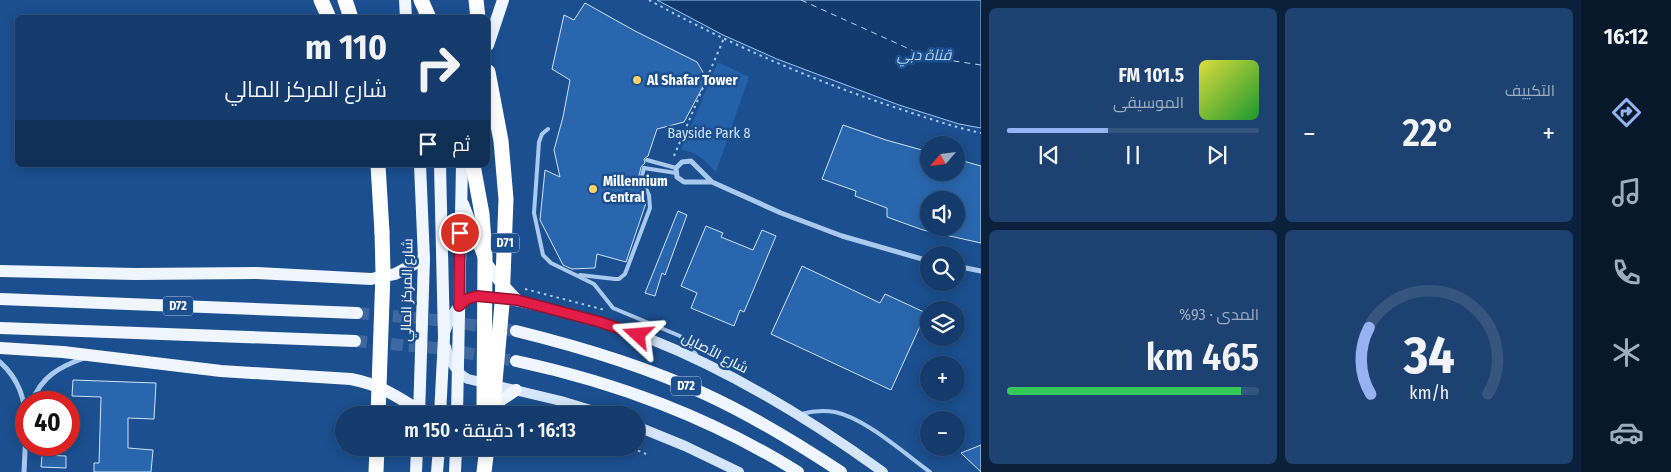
<!DOCTYPE html>
<html lang="ar">
<meta charset="utf-8">
<style>
body{margin:0;font-family:"Fira Sans Condensed",Cairo,sans-serif;background:#1d4271;color:#f1f3f6;direction:rtl;height:100vh;display:flex;flex-direction:column;font-size:19px;white-space:nowrap}
*{box-sizing:border-box;margin:0}
p{font-size:16px;color:#9dadc1}
.icon{flex:none;width:28px;height:28px;fill:none;stroke:currentColor;stroke-width:2;stroke-linecap:round;stroke-linejoin:round}
.map{position:relative;flex:1;overflow:hidden;direction:ltr}
.sheet{display:flex;flex-direction:column;gap:8px;padding:8px;background:#0b203b;width:600px}
.sheet>*{flex:none}
.hud{position:absolute;left:15px;top:15px;width:475px;height:152px;border-radius:8px;box-shadow:0 2px 12px #0003,0 0 0 1px #33557e;direction:rtl;background:#143b6b;color:#f1f3f6;overflow:hidden}
.needle{width:32px;rotate:242deg}
.buttons{position:absolute;left:920px;top:136px;display:grid;gap:10px}
.buttons a{display:grid;place-items:center;width:45px;height:45px;border-radius:50%;background:#143b6b;box-shadow:0 2px 12px #0003,0 0 0 1px #33557e;font-size:25px}
.speed{position:absolute;left:15px;top:391px;display:flex;gap:10px;font-size:25px;font-weight:700;text-align:center}
.speed>*{display:grid;place-content:center;width:65px;height:65px;border-radius:50%;background:#143b6b;box-shadow:0 2px 12px #0003,0 0 0 1px #33557e;line-height:1}
.speed .limit{border:8px solid #d22;background:#fff;color:#111}
.pin{position:absolute;display:grid;place-items:center;width:42px;height:42px;color:#fff;margin:-21px;border:2px solid #fff;border-radius:50%;box-shadow:0 1px 5px #0007}
.me{position:absolute;width:55px;margin:-28px;rotate:289deg;stroke-linejoin:round;filter:drop-shadow(0 0 4px #0008)}
.turn{display:flex;align-items:center;gap:18px;height:105px;padding:0 20px;font-size:22px}
.turn .icon{width:65px;height:65px;stroke-width:2.5}
.turn b{display:block;font-size:35px;line-height:42px}
.then{display:flex;align-items:center;height:48px;padding:0 20px;background:#0003;gap:10px;font-size:19px}
.big{font-size:38px;font-weight:600;line-height:1.1}
.sheet .widget{flex:1;display:flex;flex-direction:column;justify-content:center;gap:8px;min-width:0;padding:0 18px;border-radius:8px;background:#1d4271}
.sheet .dial{align-items:center;gap:0}
.dial svg{height:130px;overflow:visible;fill:none;stroke:#33557e;stroke-width:7;stroke-linecap:round;text-anchor:middle}
.dial text{fill:#f1f3f6;stroke:none}
.song{display:flex;align-items:center;gap:15px}
.cover{width:60px;height:60px;border-radius:8px;background:linear-gradient(135deg,hsl(60 70% 55%),hsl(130 70% 35%))}
.played{height:5px;border-radius:2px;background:linear-gradient(90deg,#95b2f1 40%,#33557e 40%)}
.keys{display:flex;justify-content:space-around;direction:ltr}
.heat{display:flex;justify-content:space-between;align-items:center;font-size:28px;direction:ltr}
.charge{height:8px;border-radius:4px;background:linear-gradient(90deg,#34c759 93%,#33557e 0)}
.sheet .tiles{flex:1;display:grid;gap:8px;grid-template-columns:repeat(2,1fr)}
.trip{position:absolute;left:335px;top:406px;width:310px;height:50px;border-radius:25px;background:#143b6b;box-shadow:0 2px 12px #0003,0 0 0 1px #33557e;font-weight:600;line-height:50px;text-align:center;direction:rtl}
main{display:flex;flex:1;min-height:0}
.tabs{display:flex;flex-direction:column;width:90px;justify-content:space-around;align-items:center;background:#08182b;color:#9dadc1}
.tabs .icon{width:35px;height:35px}
.tabs .selected{color:#95b2f1}
.tabs b{font-size:22px;color:#f1f3f6}
.map>svg:first-child{display:block}
.green{fill:#2461a8}
.water{fill:#123a6d;stroke:#9cc4f0}
.lines{fill:none;stroke-linecap:round;stroke-linejoin:round}
.ferry{stroke:#b5d3f5;stroke-width:1;stroke-dasharray:6 5;stroke-linecap:butt}
.building{fill:#2a66ad;stroke:#cfe3fa;fill-rule:evenodd}
.primary-tunnel{stroke:#3d69a0;stroke-width:12;stroke-dasharray:12 6;stroke-linecap:butt}
.path{stroke:#a9c9ee;stroke-width:2;stroke-dasharray:2.5 4;stroke-linecap:butt}
.lane{stroke:#a9c9ee;stroke-width:4}
.street{stroke:#a9c9ee;stroke-width:5}
.secondary{stroke:#d6e6fa;stroke-width:10}
.primary{stroke:#f0f6ff;stroke-width:12}
.highway{stroke:#fff;stroke-width:15}
.highway-bridge{stroke:#fff;stroke-width:15}
.route-casing{stroke:#92132f;stroke-width:12}
.route{stroke:#e11d48;stroke-width:9}
.poi-dot{fill:#ffd166;stroke:#1b4f8f;stroke-width:2}
.labels{text-anchor:middle;dominant-baseline:central;stroke-width:5;stroke-linejoin:round;paint-order:stroke}
.shield{fill:#1b4f8f;stroke:#bbcadd;stroke-width:1}
.shield-label{font-size:12px;font-weight:bold;fill:#fff}
.poi-label{font-size:14px;font-weight:bold;fill:#fff;stroke:#1b4f8f;text-anchor:start}
.park-label{font-size:14px;fill:#cfe3fa;stroke:#1b4f8f}
.street-label{font-size:14px;fill:#fff;stroke:#1b4f8f}
.water-label{font-size:15px;font-style:italic;fill:#b5d3f5;stroke:#1b4f8f}
</style>
<main>
<nav class="tabs">
<b>16:12</b>
<svg class="icon selected" aria-label="directions" viewBox="0 0 24 24"><path d="M12 3l9 9-9 9-9-9zM9 14v-3h6M13 9l2 2-2 2"/></svg>
<svg class="icon" aria-label="music" viewBox="0 0 24 24"><path d="M9 18V5l10-2v13"/><circle cx="6" cy="18" r="3"/><circle cx="16" cy="16" r="3"/></svg>
<svg class="icon" aria-label="phone" viewBox="0 0 24 24"><path d="M5 4h4l2 5-3 2q2 4 5 5l2-3 5 2v4C11 20 4 13 5 4z"/></svg>
<svg class="icon" aria-label="climate" viewBox="0 0 24 24"><path d="M12 3v18M4 7l16 10M4 17L20 7"/></svg>
<svg class="icon" aria-label="car" viewBox="0 0 24 24"><path d="M5 17H2v-5l4-1 3-4h7l3 4 3 1v5h-3M9 17h6M6 11h13"/><circle cx="7" cy="17" r="2"/><circle cx="17" cy="17" r="2"/></svg>
</nav>
<section class="sheet">
<div class="tiles">
<div class="widget"><p>التكييف</p>
<div class="heat"><a>−</a><b class="big">22°</b><a>+</a></div>
</div>
<div class="widget">
<div class="song"><i class="cover"></i><div><b>101.5 FM</b><p>الموسيقى</p></div></div>
<div class="played"></div>
<div class="keys"><svg class="icon" aria-label="previous" viewBox="0 0 24 24"><path d="M18 5L8 12l10 7zM5 5v14"/></svg><svg class="icon" aria-label="pause" viewBox="0 0 24 24"><path d="M8 5v14M16 5v14"/></svg><svg class="icon" aria-label="next" viewBox="0 0 24 24"><path d="M6 5l10 7-10 7zM19 5v14"/></svg></div>
</div>
<div class="widget dial"><svg viewBox="0 0 100 80">
<path d="M14 69A42 42 0 1 1 86 69"/>
<path d="M14 69A42 42 0 0 1 13 28" stroke="#95b2f1"/>
<text x="50" y="56" font-size="32" font-weight="700">34</text>
<text x="50" y="72" font-size="11">km/h</text>
</svg></div>
<div class="widget"><p>المدى · 93%</p><b class="big">465 km</b><div class="charge"></div></div>
</div>
</section>
<div class="map">
<svg width="981" height="472" viewBox="0 0 981 472">
<rect width="100%" height="100%" fill="#1b4f8f"/>
<!-- green -->
<path class="green" d="M 718,62 L 749,77 L 716,172 C 704,160 698,152 681,150 Z"/>
<!-- water -->
<path class="water" d="M 657,0 L 981,0 L 981,128 L 959,124 L 899,105 L 777,59 L 723,35 Z"/>
<g class="lines">
<!-- ferry -->
<path class="ferry" d="M 801,0 L 927,57 L 981,65"/>
</g>
<!-- building -->
<g class="building">
<path d="M 585,3 L 635,31 L 697,62 L 707,79 L 684,122 L 657,129 L 648,156 L 644,159 L 645,163 L 641,167 L 638,180 L 645,197 L 646,203 L 626,262 L 597,254 L 595,268 L 572,269 L 563,265 L 540,220 L 545,170 L 560,177 L 554,150 L 563,117 L 570,80 L 552,69 L 564,15 L 574,20 Z"/>
<path d="M 843,125 L 886,140 L 929,152 L 929,172 L 956,172 L 956,159 L 981,166 L 981,243 L 923,230 L 887,217 L 887,208 L 855,196 L 856,191 L 822,179 ZM 929,200 L 956,200 L 956,228 L 929,228 L 929,230 Z"/>
<path d="M 678,211 L 687,215 L 665,275 L 662,273 L 655,296 L 645,293 Z"/>
<path d="M 706,226 L 723,233 L 721,237 L 753,250 L 762,230 L 776,236 L 744,312 L 740,310 L 734,326 L 691,308 L 697,293 L 681,286 Z"/>
<path d="M 802,266 L 880,303 L 885,294 L 926,313 L 891,390 L 771,334 Z"/>
<path d="M 73,380 L 156,383 L 154,419 L 128,418 L 128,448 L 153,450 L 151,472 L 94,472 L 94,463 L 99,463 L 101,397 L 72,396 Z"/>
<path d="M 981,445 L 981,472 L 961,453 Z"/>
<path d="M 42,455 L 66,456 L 66,468 L 41,467 Z"/>
</g>
<g class="lines">
<!-- primary-tunnel -->
<g class="primary-tunnel">
<path d="M 357,313 L 436,320 L 516,331"/>
<path d="M 355,341 L 436,348 L 516,361"/>
</g>
<!-- path -->
<g class="path">
<path d="M 649,0 C 729,44 813,81 900,109 C 927,118 954,127 981,133"/>
<path d="M 674,156 L 724,38"/>
<path d="M 525,289 L 605,310"/>
<path d="M 505,412 L 527,415"/>
<path d="M 632,448 L 646,454"/>
</g>
<!-- lane -->
<g class="lane">
<path d="M 548,129 L 542,134 L 539,142 L 534,213 L 543,255 L 551,263 L 594,284 L 613,308 L 680,336 L 691,346 L 698,358"/>
<path d="M 647,160 L 676,168"/>
<path d="M 644,168 L 676,173"/>
<path d="M 580,275 L 615,279 L 619,279 L 625,274 L 650,208 L 649,195 L 642,180 L 642,176 L 644,168"/>
<path d="M 801,414 C 812,411 824,410 835,412 C 865,418 905,454 930,472"/>
</g>
<!-- street -->
<g class="street">
<path d="M 712,182 L 684,182 L 677,177 L 676,168 L 682,162 L 691,161 L 712,182 L 781,213 L 842,236 L 929,261"/>
<path d="M 956,266 L 981,271"/>
<path d="M 0,362 C 19,379 25,399 26,423"/>
<path d="M 32,402 C 41,377 59,367 84,358"/>
<path d="M 24,472 L 26,430"/>
</g>
<!-- secondary -->
<g class="secondary">
<path d="M 445,333 C 449,320 455,305 468,299 C 483,292 525,303 542,307 C 579,316 615,326 650,339 C 733,372 811,420 883,472"/>
<path d="M 446,347 C 449,360 455,372 468,379 L 561,401 L 607,415"/>
<path d="M 636,426 L 685,446 L 739,472"/>
</g>
<!-- primary -->
<g class="primary">
<path d="M 405,0 L 406,18"/>
<path d="M 488,45 L 503,0"/>
<path d="M 440,165 L 444,337 L 440,415"/>
<path d="M 463,204 L 486,263 L 502,284 L 517,300"/>
<path d="M 0,271 L 135,274 L 257,273 L 371,279 L 395,274 L 424,259"/>
<path d="M 0,299 L 357,313"/>
<path d="M 0,328 L 355,341"/>
<path d="M 516,331 C 581,347 645,366 705,394 C 753,416 797,443 841,472"/>
<path d="M 0,348 L 63,352 L 221,371 L 351,379 C 378,384 397,396 420,411"/>
<path d="M 516,361 C 618,383 709,417 798,472"/>
<path d="M 488,409 L 516,390"/>
<path d="M 419,415 L 424,259 L 420,165"/>
<path d="M 457,415 L 462,165"/>
<path d="M 416,472 L 417,448"/>
<path d="M 437,472 L 439,448"/>
<path d="M 455,472 L 456,448"/>
</g>
<!-- highway -->
<g class="highway">
<path d="M 321,0 L 329,18"/>
<path d="M 345,0 L 351,18"/>
<path d="M 476,0 L 478,18"/>
<path d="M 378,165 L 382,232"/>
<path d="M 376,472 L 377,448"/>
<path d="M 484,472 L 487,448"/>
</g>
<!-- highway-bridge -->
<g class="highway-bridge">
<path d="M 421,0 L 429,18"/>
<path d="M 488,72 L 501,141 L 506,199 L 502,304 L 492,415"/>
<path d="M 473,165 L 482,214 L 485,256 L 484,409"/>
<path d="M 378,415 L 383,273 L 382,232"/>
</g>
</g>
<g class="lines">
<defs>
<path id="route" d="M 460,233 L 459,306 L 467,299 L 477,296 L 517,300 L 600,322 L 638,335"/>
</defs>
<!-- route casing -->
<use href="#route" class="route-casing"/>
<!-- route -->
<use href="#route" class="route"/>
</g>
<!-- markers -->
<g class="poi-dot">
<circle cx="637" cy="80" r="5"/>
<circle cx="593" cy="189" r="5"/>
</g>
<g class="labels">
<!-- shield labels -->
<g class="shield">
<rect x="491" y="233.5" width="28" height="19" rx="4"/>
<rect x="163" y="296.5" width="30" height="19" rx="4"/>
<rect x="671" y="376.5" width="30" height="19" rx="4"/>
</g>
<g class="shield-label">
<text x="505" y="243">D71</text>
<text x="178" y="306">D72</text>
<text x="686" y="386">D72</text>
</g>
<!-- poi labels -->
<g class="poi-label">
<text x="647" y="80">Al Shafar Tower</text>
<text x="603" y="181">Millennium<tspan x="603" dy="16">Central</tspan></text>
</g>
<!-- park labels -->
<g class="park-label">
<text x="709" y="133">Bayside Park 8</text>
</g>
<!-- street labels -->
<g class="street-label">
<text transform="translate(407 290) rotate(-89)">شارع المركز المالي</text>
<text transform="translate(715 353) rotate(27)">شارع الأصايل</text>
</g>
<!-- water labels -->
<g class="water-label">
<text x="924" y="55">قناة دبي</text>
</g>
</g>
</svg>
<div class="buttons">
<a><svg class="needle" viewBox="-14 -14 28 28"><path d="M0-13l5 13h-10z" fill="#e53935"/><path d="M0 13l5-13h-10z" fill="#9dadc1"/></svg></a>
<a><svg class="icon" aria-label="sound" viewBox="0 0 24 24"><path d="M4 9h4l5-4v14l-5-4H4zM17 9q2 3 0 6"/></svg></a>
<a><svg class="icon" aria-label="search" viewBox="0 0 24 24"><circle cx="10" cy="10" r="6"/><path d="M15 15l6 6"/></svg></a>
<a><svg class="icon" aria-label="layers" viewBox="0 0 24 24"><path d="M12 4l9 5-9 5-9-5zM3 14l9 5 9-5"/></svg></a>
<a>+</a>
<a>−</a>
</div>
<div class="speed"><div class="limit">40</div></div>
<div class="pin" style="left:460px;top:233px;background:#d93025"><svg class="icon" aria-label="arrive" viewBox="0 0 24 24"><path d="M6 21V4h12l-3 4 3 4H6"/></svg></div>
<svg class="me" style="left:638px;top:335px" viewBox="-20 -20 40 40"><path d="M0-17L14 15 0 8-14 15z" fill="#e11d48" stroke="#fff" stroke-width="4"/></svg>
<div class="trip">16:13 · 1 دقيقة · 150 m</div>
<div class="hud">
<div class="turn"><svg class="icon" aria-label="right" viewBox="0 0 24 24"><path d="M7 20v-9h11M14 6l5 5-5 5"/></svg><div><b>110 m</b>شارع المركز المالي</div></div>
<div class="then">ثم<svg class="icon" aria-label="arrive" viewBox="0 0 24 24"><path d="M6 21V4h12l-3 4 3 4H6"/></svg></div>
</div>
</div>
</main>
